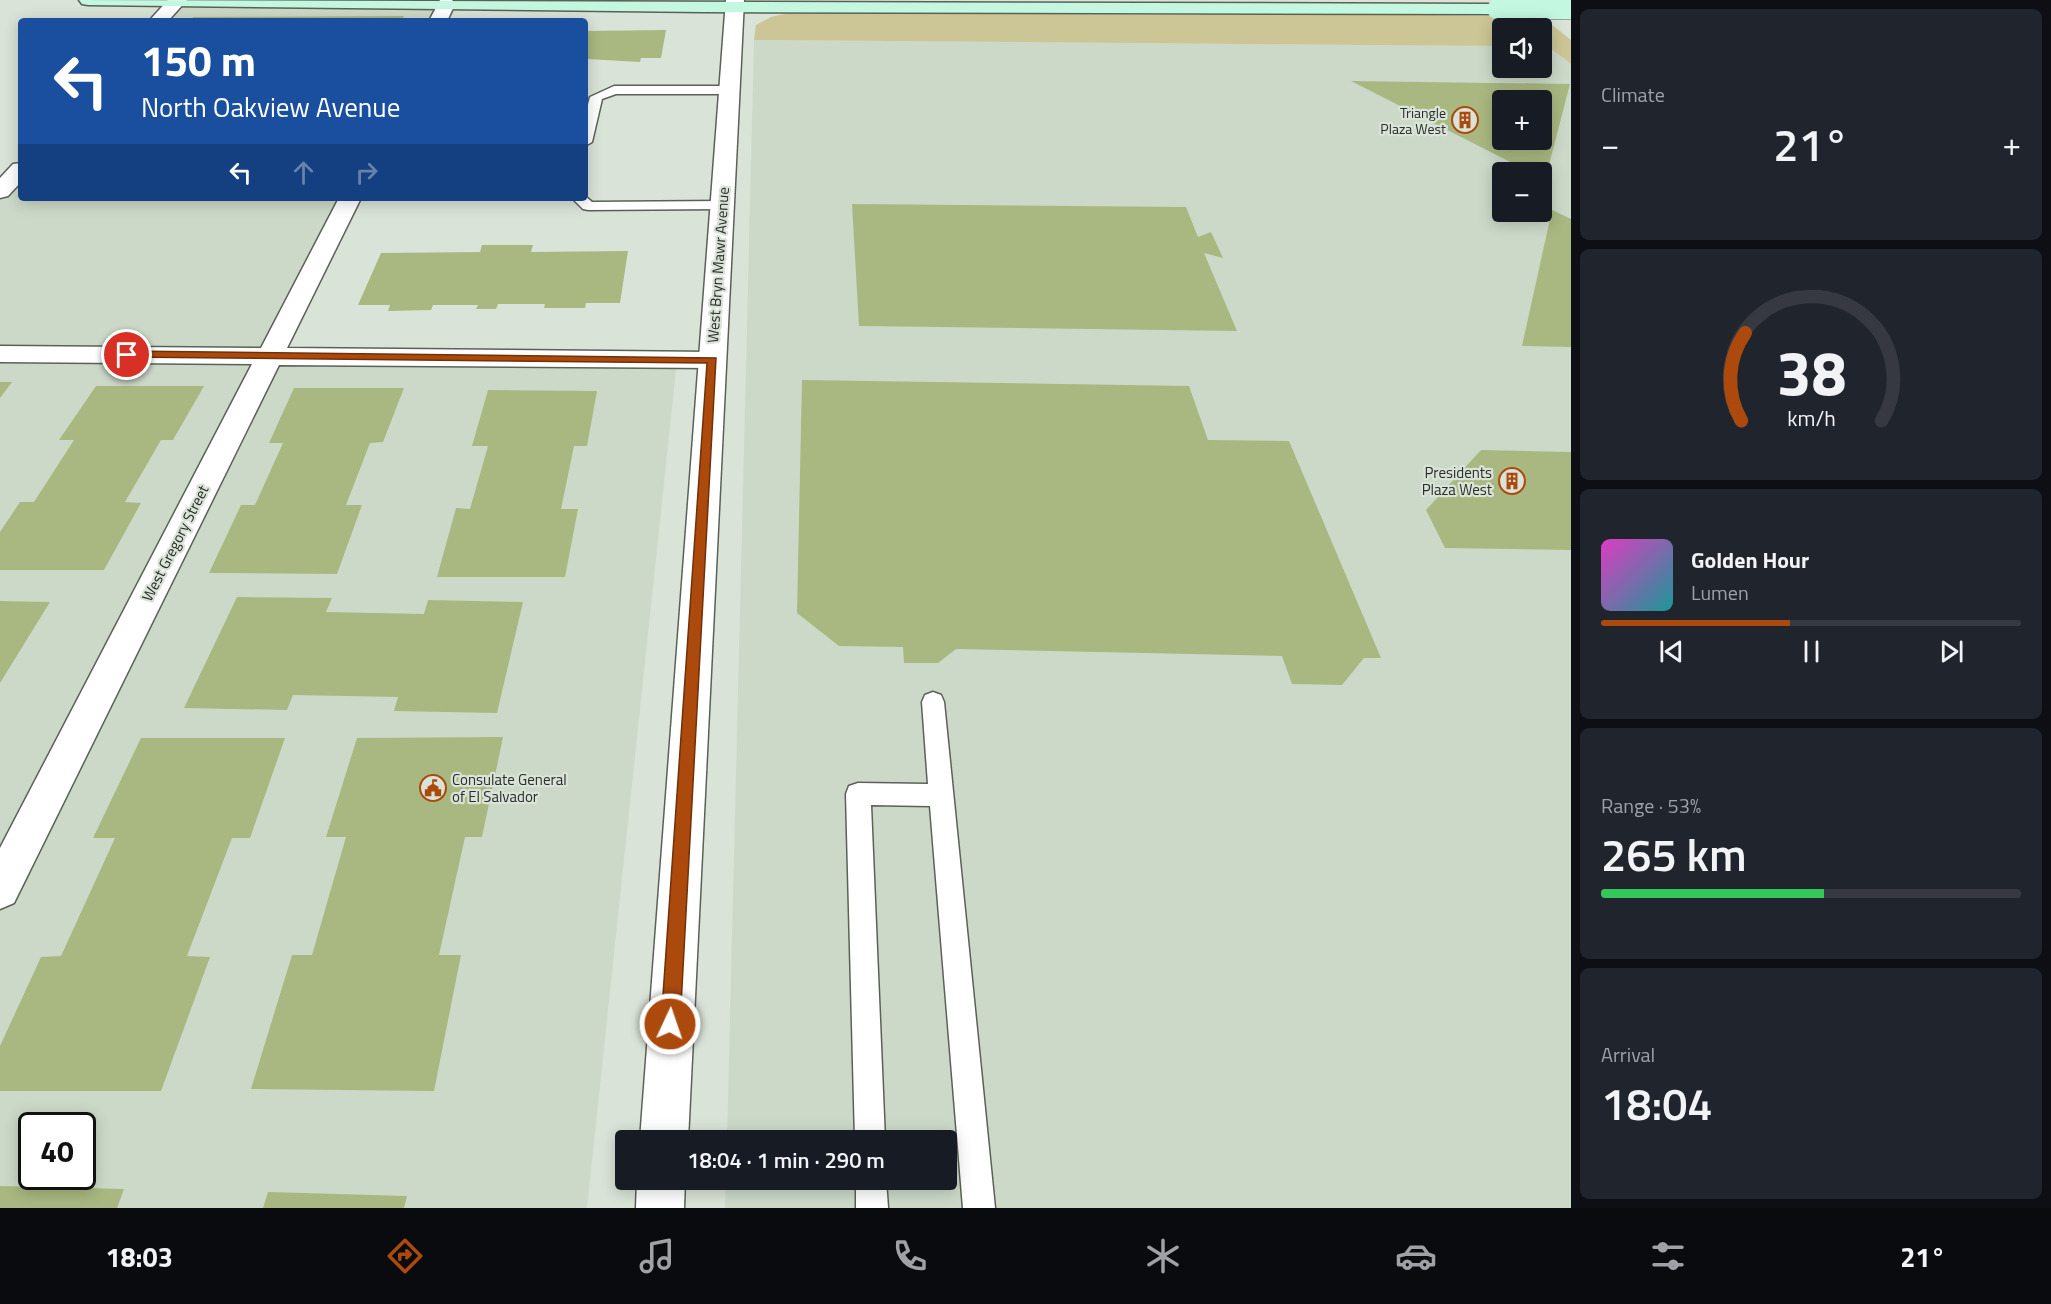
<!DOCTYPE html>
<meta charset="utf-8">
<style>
body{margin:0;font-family:"Titillium Web",sans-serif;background:#20242c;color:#f1f3f6;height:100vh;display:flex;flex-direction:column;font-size:22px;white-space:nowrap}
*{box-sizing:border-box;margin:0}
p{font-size:20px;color:#9ea1a6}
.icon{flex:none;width:33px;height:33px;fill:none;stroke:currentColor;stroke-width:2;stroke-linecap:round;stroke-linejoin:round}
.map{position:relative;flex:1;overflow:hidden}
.panel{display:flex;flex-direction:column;gap:9px;padding:9px;background:#0d0f14;width:480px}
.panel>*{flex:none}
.hud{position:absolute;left:18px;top:18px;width:570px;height:183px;border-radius:6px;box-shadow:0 3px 15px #0003;background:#1a4fa0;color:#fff;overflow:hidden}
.tools{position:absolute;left:1492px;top:18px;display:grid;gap:12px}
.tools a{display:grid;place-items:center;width:60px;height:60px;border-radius:6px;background:#171b24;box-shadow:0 3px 15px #0003;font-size:30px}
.speed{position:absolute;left:18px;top:1112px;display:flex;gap:12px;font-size:30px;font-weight:700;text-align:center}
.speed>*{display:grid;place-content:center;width:78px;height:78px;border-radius:50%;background:#171b24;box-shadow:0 3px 15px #0003;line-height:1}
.speed .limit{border:3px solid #111;border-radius:9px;background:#fff;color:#111}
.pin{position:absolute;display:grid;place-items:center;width:51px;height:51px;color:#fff;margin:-26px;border:3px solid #fff;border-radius:50%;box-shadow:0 2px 6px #0007}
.me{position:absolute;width:66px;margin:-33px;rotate:3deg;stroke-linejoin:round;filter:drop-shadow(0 0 4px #0008)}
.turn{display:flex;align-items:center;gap:21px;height:126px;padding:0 24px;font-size:27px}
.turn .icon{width:78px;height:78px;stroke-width:2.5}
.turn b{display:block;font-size:42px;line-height:51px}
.lanes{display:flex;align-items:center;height:57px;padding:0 24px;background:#0003;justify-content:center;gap:30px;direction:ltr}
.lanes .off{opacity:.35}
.big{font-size:45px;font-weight:600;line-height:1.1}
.panel .tile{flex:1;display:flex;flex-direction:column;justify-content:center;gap:9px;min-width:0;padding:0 21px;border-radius:9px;background:#20242c}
.panel .dial{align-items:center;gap:0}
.dial svg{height:156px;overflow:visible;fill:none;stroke:#363941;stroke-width:7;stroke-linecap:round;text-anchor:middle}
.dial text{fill:#f1f3f6;stroke:none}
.song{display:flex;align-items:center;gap:18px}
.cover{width:72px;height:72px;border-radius:9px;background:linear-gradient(135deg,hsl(310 70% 55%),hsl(180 70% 35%))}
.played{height:6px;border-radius:3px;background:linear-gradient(90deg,#ac4a0d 45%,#363941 45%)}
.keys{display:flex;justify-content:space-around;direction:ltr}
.heat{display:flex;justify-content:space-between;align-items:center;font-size:33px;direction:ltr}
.charge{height:9px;border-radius:4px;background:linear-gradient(90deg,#34c759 53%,#363941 0)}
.trip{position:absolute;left:615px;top:1130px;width:342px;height:60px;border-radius:6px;background:#171b24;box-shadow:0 3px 15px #0003;font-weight:600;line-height:60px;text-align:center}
.menu{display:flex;height:96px;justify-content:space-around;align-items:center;background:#090b0e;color:#9ea1a6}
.menu .icon{width:42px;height:42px}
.menu .selected{color:#ac4a0d}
.menu b{font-size:27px;color:#f1f3f6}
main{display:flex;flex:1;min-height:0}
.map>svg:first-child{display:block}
.built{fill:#ccd9c8;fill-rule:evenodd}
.green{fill:#ccc696}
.building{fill:#a9b880;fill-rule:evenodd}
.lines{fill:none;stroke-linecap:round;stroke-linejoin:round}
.service-casing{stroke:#5a6258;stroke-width:3}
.minor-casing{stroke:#5a6258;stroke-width:3}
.tertiary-casing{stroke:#5a6258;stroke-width:3}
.secondary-casing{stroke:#5a6258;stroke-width:3}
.service{fill:#fff;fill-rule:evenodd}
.minor{fill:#fff;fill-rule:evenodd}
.tertiary{fill:#fff;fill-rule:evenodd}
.secondary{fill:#c3f7df;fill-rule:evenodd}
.secondary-bridge-casing{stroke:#5a6258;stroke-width:21;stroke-linecap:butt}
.secondary-bridge{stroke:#c3f7df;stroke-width:20}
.route{fill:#ac4a0d;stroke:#703008;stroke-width:1.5}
.labels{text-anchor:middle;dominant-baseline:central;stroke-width:4.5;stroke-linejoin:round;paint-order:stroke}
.far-poi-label{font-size:14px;fill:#2a2d29;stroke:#dae3d8;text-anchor:end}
.street-label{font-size:15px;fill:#2a2d29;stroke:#dae3d8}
.poi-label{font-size:15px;fill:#2a2d29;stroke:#dae3d8;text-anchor:end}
</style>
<main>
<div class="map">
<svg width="1571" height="1208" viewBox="0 0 1571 1208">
<rect width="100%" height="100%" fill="#dae3d8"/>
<!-- built -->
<g class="built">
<path d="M 175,7 L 443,9 L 437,21 L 162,21 Z"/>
<path d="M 754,40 L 1503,46 L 1503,68 L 1542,68 L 1542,47 L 1549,47 L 1571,64 L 1571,1208 L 725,1208 L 726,1179 L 946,1179 L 946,1140 L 727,1140 ZM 1503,100 L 1542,100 L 1542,140 L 1503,140 ZM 1503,172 L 1542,172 L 1542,212 L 1503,212 Z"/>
<path d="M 21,174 L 21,198 L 347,198 L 266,358 L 677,361 L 587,1208 L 0,1208 L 0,196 ZM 32,1125 L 82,1125 L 82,1176 L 32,1176 Z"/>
</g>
<!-- green -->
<path class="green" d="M 793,12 L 1183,15 L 1314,13 L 1542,17 L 1571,40 L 1571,64 L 1549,47 L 1542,47 L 1542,28 L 1503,28 L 1503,46 L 754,40 L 756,25 L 771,17 Z"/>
<!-- building -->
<g class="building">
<path d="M 404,16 L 401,21 L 190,21 L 193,17 Z"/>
<path d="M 666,30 L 661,58 L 641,58 L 640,62 L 587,59 L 585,65 L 585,31 Z"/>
<path d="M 1351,81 L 1570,84 L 1545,180 L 1542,179 L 1542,172 L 1530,172 ZM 1503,100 L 1542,100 L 1542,140 L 1503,140 Z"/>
<path d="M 852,204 L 1186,207 L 1198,237 L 1211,232 L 1223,258 L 1204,253 L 1237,331 L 859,326 Z"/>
<path d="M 1552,210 L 1571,219 L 1571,347 L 1522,346 Z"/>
<path d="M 482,245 L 533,245 L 531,252 L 628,251 L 620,303 L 586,303 L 585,308 L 544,308 L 545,304 L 498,304 L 496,309 L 476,309 L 478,305 L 433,305 L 431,310 L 388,311 L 390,305 L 358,305 L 381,253 L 480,252 Z"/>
<path d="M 802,380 L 1189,386 L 1208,440 L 1289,441 L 1381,658 L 1364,658 L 1342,685 L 1292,684 L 1282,656 L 956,649 L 938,663 L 904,663 L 903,647 L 839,646 L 797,613 Z"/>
<path d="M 0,382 L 12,382 L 0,398 Z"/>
<path d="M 96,386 L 204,386 L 173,440 L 161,440 L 125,502 L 141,503 L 104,570 L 0,570 L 0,532 L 20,502 L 34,502 L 74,440 L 59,440 Z"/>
<path d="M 294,388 L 404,388 L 383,442 L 370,443 L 346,505 L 362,505 L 337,574 L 209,573 L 241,505 L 255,505 L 283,443 L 269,443 Z"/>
<path d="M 488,390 L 597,391 L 587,446 L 574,446 L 561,509 L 578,509 L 565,577 L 437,577 L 456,508 L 470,509 L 488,446 L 472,446 Z"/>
<path d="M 1481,450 L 1571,452 L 1571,550 L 1445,548 L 1426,510 Z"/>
<path d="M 237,597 L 332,598 L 326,612 L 424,614 L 428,600 L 523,602 L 497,713 L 394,711 L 398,697 L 293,695 L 287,710 L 184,708 Z"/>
<path d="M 0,601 L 50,602 L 0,683 Z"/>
<path d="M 503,737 L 482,837 L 465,837 L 439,955 L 461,955 L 434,1091 L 251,1089 L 292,955 L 312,955 L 346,837 L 326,837 L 357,738 Z"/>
<path d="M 141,738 L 285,738 L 250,838 L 232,838 L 187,956 L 210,957 L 161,1091 L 0,1091 L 0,1046 L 41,957 L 61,956 L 115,838 L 93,838 Z"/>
<path d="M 0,1186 L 124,1189 L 117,1208 L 0,1208 Z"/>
<path d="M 268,1192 L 407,1196 L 404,1208 L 263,1208 Z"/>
</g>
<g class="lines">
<defs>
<g id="service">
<path d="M 614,86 L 729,86 L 735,90 L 729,94 L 616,94 L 602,99 L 592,142 L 585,146 L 585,116 L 590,97 Z"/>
<path d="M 585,196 L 592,202 L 722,201 L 729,205 L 722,209 L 588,210 L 583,209 L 572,198 L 585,198 Z"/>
<path d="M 933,692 L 941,695 L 944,702 L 995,1208 L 963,1208 L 930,806 L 871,805 L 885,1140 L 855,1140 L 846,794 L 849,786 L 858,783 L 928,784 L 922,702 L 925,695 Z"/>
<path d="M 856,1179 L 886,1179 L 888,1208 L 856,1208 Z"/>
</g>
<g id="minor">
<path d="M 168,0 L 187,0 L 168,21 L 149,21 Z"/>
<path d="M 440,0 L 452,0 L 455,4 L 447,21 L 429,21 Z"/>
<path d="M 21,163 L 21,182 L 8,196 L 0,198 L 0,178 L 13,164 Z"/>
<path d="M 339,198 L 361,198 L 287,348 L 712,352 L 721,354 L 725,360 L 721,366 L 712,368 L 279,365 L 14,903 L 0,909 L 0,848 L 252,364 L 0,362 L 0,346 L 261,348 Z"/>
</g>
<g id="tertiary">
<path d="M 726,0 L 744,0 L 688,1140 L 640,1140 Z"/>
<path d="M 637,1179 L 685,1179 L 684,1208 L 636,1208 Z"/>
</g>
<path id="secondary" d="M 79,0 L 1497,4 L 1503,5 L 1506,9 L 1503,13 L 1497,14 L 703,12 L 88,5 L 82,4 Z"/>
</defs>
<!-- service casing -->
<use href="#service" class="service-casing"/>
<!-- minor casing -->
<use href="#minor" class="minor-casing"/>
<!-- tertiary casing -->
<use href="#tertiary" class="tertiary-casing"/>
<!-- secondary casing -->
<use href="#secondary" class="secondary-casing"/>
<!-- service -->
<use href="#service" class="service"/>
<!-- minor -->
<use href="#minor" class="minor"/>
<!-- tertiary -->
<use href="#tertiary" class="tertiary"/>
<!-- secondary -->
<use href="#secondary" class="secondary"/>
<defs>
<path id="secondary-bridge" d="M 1497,9 L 1571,9"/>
</defs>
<!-- secondary-bridge casing -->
<use href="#secondary-bridge" class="secondary-bridge-casing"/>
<!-- secondary-bridge -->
<use href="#secondary-bridge" class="secondary-bridge"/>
</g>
<!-- route -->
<path class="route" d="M 127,351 L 716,358 L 680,1024 L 677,1030 L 670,1033 L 664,1030 L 661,1024 L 707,363 L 123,357 L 122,355 Z"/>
<!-- icons -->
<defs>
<symbol id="building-ring" viewBox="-11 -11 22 22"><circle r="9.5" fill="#dae3d8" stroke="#ac4a0d" stroke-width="1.5"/><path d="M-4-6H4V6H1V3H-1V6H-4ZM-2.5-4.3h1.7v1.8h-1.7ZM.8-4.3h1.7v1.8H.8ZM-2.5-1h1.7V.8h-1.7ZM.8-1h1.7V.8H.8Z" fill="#ac4a0d"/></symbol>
<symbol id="civic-ring" viewBox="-11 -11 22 22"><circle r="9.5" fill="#dae3d8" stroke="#ac4a0d" stroke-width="1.5"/><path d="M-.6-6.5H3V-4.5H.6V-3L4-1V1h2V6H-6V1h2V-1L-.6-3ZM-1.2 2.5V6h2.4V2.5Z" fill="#ac4a0d"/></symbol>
</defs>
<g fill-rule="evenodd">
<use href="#building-ring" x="1450" y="105" width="30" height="30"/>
<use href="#building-ring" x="1497" y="466" width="30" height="30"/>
<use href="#civic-ring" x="418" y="773" width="30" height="30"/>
</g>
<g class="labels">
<!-- far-poi labels -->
<g class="far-poi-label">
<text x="1446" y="112">Triangle<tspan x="1446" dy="16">Plaza West</tspan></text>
</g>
<!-- street labels -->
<g class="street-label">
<text transform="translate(718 265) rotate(-86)">West Bryn Mawr Avenue</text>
<text transform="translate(175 543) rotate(-63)">West Gregory Street</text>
</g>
<!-- poi labels -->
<g class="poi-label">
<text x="1492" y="472">Presidents<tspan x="1492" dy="17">Plaza West</tspan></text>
<text x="452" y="779" text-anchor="start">Consulate General<tspan x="452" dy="17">of El Salvador</tspan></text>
</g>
</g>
</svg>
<div class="tools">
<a><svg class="icon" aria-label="sound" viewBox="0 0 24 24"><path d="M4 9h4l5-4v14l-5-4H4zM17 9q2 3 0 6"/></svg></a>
<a>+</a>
<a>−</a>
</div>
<div class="speed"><div class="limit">40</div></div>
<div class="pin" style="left:127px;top:355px;background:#d93025"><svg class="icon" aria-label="arrive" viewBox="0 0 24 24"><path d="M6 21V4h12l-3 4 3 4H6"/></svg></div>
<svg class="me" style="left:670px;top:1024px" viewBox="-20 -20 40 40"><circle r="17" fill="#ac4a0d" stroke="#fff" stroke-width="3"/><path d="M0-11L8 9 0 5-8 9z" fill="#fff"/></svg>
<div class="trip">18:04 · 1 min · 290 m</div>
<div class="hud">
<div class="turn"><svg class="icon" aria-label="left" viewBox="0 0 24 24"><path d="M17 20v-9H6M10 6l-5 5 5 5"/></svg><div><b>150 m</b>North Oakview Avenue</div></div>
<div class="lanes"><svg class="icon" aria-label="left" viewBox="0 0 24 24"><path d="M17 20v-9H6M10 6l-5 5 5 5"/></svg><svg class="icon off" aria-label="ahead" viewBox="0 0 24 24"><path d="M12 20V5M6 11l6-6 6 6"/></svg><svg class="icon off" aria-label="right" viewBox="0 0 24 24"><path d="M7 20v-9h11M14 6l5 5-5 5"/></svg></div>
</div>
</div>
<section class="panel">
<div class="tile"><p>Climate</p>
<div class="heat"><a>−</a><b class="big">21°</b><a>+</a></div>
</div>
<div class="tile dial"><svg viewBox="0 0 100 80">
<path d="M14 69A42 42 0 1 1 86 69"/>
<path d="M14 69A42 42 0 0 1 16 24" stroke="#ac4a0d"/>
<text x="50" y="56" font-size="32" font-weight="700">38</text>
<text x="50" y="72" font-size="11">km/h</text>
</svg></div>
<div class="tile">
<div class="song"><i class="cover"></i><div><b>Golden Hour</b><p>Lumen</p></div></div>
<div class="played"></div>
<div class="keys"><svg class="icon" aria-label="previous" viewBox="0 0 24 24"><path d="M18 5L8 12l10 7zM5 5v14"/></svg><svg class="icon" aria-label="pause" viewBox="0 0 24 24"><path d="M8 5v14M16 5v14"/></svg><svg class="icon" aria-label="next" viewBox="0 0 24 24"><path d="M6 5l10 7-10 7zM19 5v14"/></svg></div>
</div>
<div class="tile"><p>Range · 53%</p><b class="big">265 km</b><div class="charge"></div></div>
<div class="tile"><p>Arrival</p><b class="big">18:04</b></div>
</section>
</main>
<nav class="menu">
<b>18:03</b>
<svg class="icon selected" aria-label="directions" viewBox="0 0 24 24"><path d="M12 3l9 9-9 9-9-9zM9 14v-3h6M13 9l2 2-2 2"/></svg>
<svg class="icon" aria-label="music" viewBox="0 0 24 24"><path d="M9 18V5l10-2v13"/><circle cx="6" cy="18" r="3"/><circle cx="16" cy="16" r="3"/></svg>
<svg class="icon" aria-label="phone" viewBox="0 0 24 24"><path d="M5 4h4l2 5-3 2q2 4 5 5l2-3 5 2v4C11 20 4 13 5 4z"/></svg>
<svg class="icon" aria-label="climate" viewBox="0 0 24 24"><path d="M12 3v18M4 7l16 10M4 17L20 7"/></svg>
<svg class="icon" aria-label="car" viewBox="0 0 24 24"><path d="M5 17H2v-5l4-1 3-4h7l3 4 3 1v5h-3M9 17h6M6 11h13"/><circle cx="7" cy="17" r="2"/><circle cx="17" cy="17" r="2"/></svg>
<svg class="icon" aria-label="filters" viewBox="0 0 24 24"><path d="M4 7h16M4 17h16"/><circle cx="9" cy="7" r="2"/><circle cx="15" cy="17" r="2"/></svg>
<b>21°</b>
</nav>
